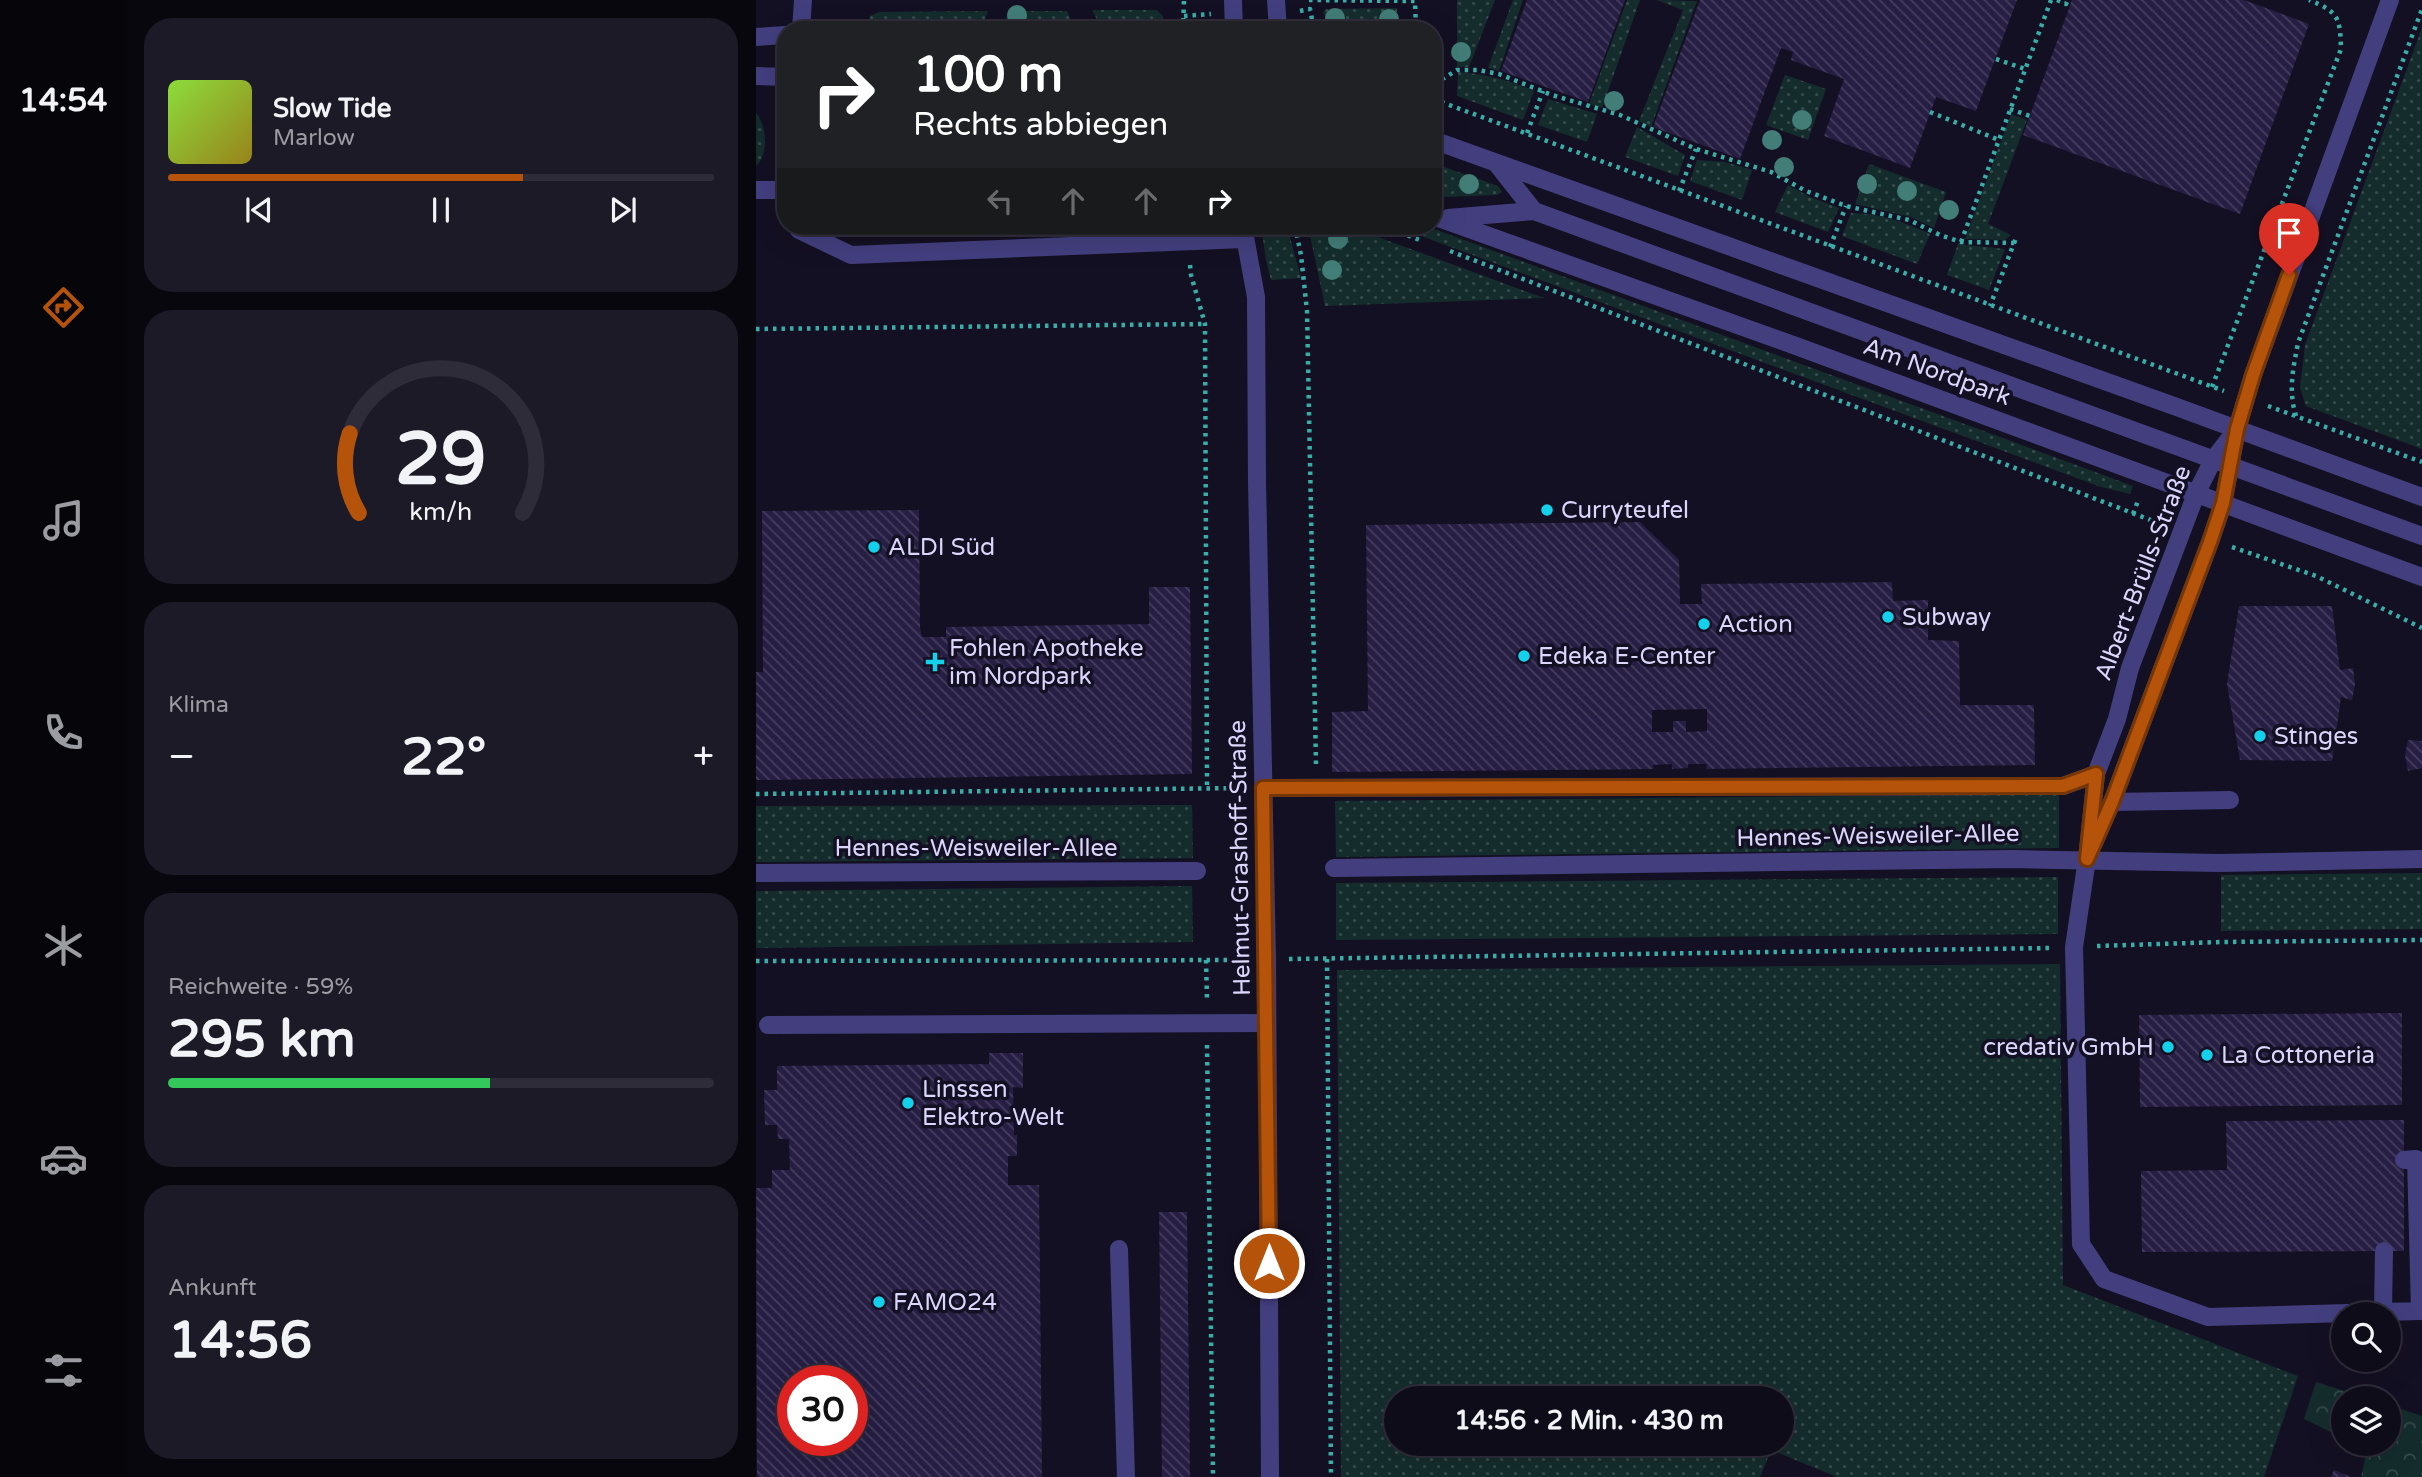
<!DOCTYPE html>
<html lang="de">
<meta charset="utf-8">
<style>
body{margin:0;font-family:"Varela Round",sans-serif;background:#1d1a27;color:#f1f3f6;height:100vh;display:flex;flex-direction:column;font-size:26px;white-space:nowrap}
*{box-sizing:border-box;margin:0}
p{font-size:23px;color:#9b9ba2}
.icon{flex:none;width:38px;height:38px;fill:none;stroke:currentColor;stroke-width:2;stroke-linecap:round;stroke-linejoin:round}
.map{position:relative;flex:1;overflow:hidden}
.details{display:flex;flex-direction:column;gap:18px;padding:18px;background:#08070e;width:630px}
.details>*{flex:none}
.top-card{position:absolute;left:21px;top:21px;width:665px;height:214px;border-radius:28px;box-shadow:0 7px 28px #0002,0 0 0 2px #2f2c39;background:#202124;color:#fff;overflow:hidden}
.tools{position:absolute;left:1575px;top:1302px;display:grid;gap:14px}
.tools a{display:grid;place-items:center;width:70px;height:70px;border-radius:50%;background:#0f0c1a;box-shadow:0 7px 28px #0002,0 0 0 2px #2f2c39;font-size:35px}
.speed{position:absolute;left:21px;top:1365px;display:flex;gap:14px;font-size:35px;font-weight:700;text-align:center}
.speed>*{display:grid;place-content:center;width:91px;height:91px;border-radius:50%;background:#0f0c1a;box-shadow:0 7px 28px #0002,0 0 0 2px #2f2c39;line-height:1}
.speed .limit{border:10px solid #d22;background:#fff;color:#111}
.pin{position:absolute;display:grid;place-items:center;width:60px;height:60px;color:#fff;margin:-72px -30px;border-radius:50% 50% 50% 0;rotate:-45deg;box-shadow:0 0 7px #0007}
.pin .icon{rotate:45deg}
.me{position:absolute;width:77px;margin:-38px;rotate:0deg;stroke-linejoin:round;filter:drop-shadow(0 0 5px #0008)}
.turn{display:flex;align-items:center;gap:24px;height:147px;padding:0 21px;font-size:32px}
.turn .icon{width:91px;height:91px;stroke-width:2.5}
.turn b{display:block;font-size:49px;line-height:60px}
.lanes{display:flex;align-items:center;height:66px;padding:0 21px;background:#0003;justify-content:center;gap:35px;direction:ltr}
.lanes .off{opacity:.35}
.big{font-size:52px;font-weight:700;line-height:1.1}
.details .card{flex:1;display:flex;flex-direction:column;justify-content:center;gap:10px;min-width:0;padding:0 24px;border-radius:28px;background:#1d1a27}
.details .dial{align-items:center;gap:0}
.dial svg{height:182px;overflow:visible;fill:none;stroke:#2f2c39;stroke-width:7;stroke-linecap:round;text-anchor:middle}
.dial text{fill:#f1f3f6;stroke:none}
.song{display:flex;align-items:center;gap:21px}
.cover{width:84px;height:84px;border-radius:10px;background:linear-gradient(135deg,hsl(90 70% 55%),hsl(50 70% 35%))}
.played{height:7px;border-radius:4px;background:linear-gradient(90deg,#b45309 65%,#2f2c39 65%)}
.keys{display:flex;justify-content:space-around;direction:ltr}
.heat{display:flex;justify-content:space-between;align-items:center;font-size:38px;direction:ltr}
.charge{height:10px;border-radius:5px;background:linear-gradient(90deg,#34c759 59%,#2f2c39 0)}
.trip{position:absolute;left:628px;top:1386px;width:410px;height:70px;border-radius:35px;background:#0f0c1a;box-shadow:0 7px 28px #0002,0 0 0 2px #2f2c39;font-weight:700;line-height:70px;text-align:center}
main{display:flex;flex:1;min-height:0}
.dock{display:flex;flex-direction:column;width:126px;justify-content:space-around;align-items:center;background:#06050a;color:#9b9ba2}
.dock .icon{width:49px;height:49px}
.dock .active{color:#b45309}
.dock b{font-size:32px;color:#f1f3f6}
.map>svg:first-child{display:block}
.grass{fill:url(#grass-dots);fill-rule:evenodd}
.forest{fill:url(#forest-crowns)}
.building{fill:url(#building-back-hatch);fill-rule:evenodd}
.lines{fill:none;stroke-linecap:round;stroke-linejoin:round}
.path{stroke:#39ada8;stroke-width:4.5;stroke-dasharray:3.5 5;stroke-linecap:butt}
.minor{stroke:#433f7f;stroke-width:18}
.tree{fill:#427d78}
.route-casing{stroke:#753606;stroke-width:18}
.route{stroke:#b45309;stroke-width:12}
.poi-dot{fill:#13d1eb;stroke:#141023;stroke-width:2.5}
.labels{text-anchor:middle;dominant-baseline:central;stroke-width:7;stroke-linejoin:round;paint-order:stroke}
.street-label{font-size:24px;fill:#dbd6fc;stroke:#141023}
.poi-label{font-size:24px;fill:#dbd6fc;stroke:#141023;text-anchor:start}
</style>
<main>
<nav class="dock">
<b>14:54</b>
<svg class="icon active" aria-label="directions" viewBox="0 0 24 24"><path d="M12 3l9 9-9 9-9-9zM9 14v-3h6M13 9l2 2-2 2"/></svg>
<svg class="icon" aria-label="music" viewBox="0 0 24 24"><path d="M9 18V5l10-2v13"/><circle cx="6" cy="18" r="3"/><circle cx="16" cy="16" r="3"/></svg>
<svg class="icon" aria-label="phone" viewBox="0 0 24 24"><path d="M5 4h4l2 5-3 2q2 4 5 5l2-3 5 2v4C11 20 4 13 5 4z"/></svg>
<svg class="icon" aria-label="climate" viewBox="0 0 24 24"><path d="M12 3v18M4 7l16 10M4 17L20 7"/></svg>
<svg class="icon" aria-label="car" viewBox="0 0 24 24"><path d="M5 17H2v-5l4-1 3-4h7l3 4 3 1v5h-3M9 17h6M6 11h13"/><circle cx="7" cy="17" r="2"/><circle cx="17" cy="17" r="2"/></svg>
<svg class="icon" aria-label="filters" viewBox="0 0 24 24"><path d="M4 7h16M4 17h16"/><circle cx="9" cy="7" r="2"/><circle cx="15" cy="17" r="2"/></svg>
</nav>
<section class="details">
<div class="card">
<div class="song"><i class="cover"></i><div><b>Slow Tide</b><p>Marlow</p></div></div>
<div class="played"></div>
<div class="keys"><svg class="icon" aria-label="previous" viewBox="0 0 24 24"><path d="M18 5L8 12l10 7zM5 5v14"/></svg><svg class="icon" aria-label="pause" viewBox="0 0 24 24"><path d="M8 5v14M16 5v14"/></svg><svg class="icon" aria-label="next" viewBox="0 0 24 24"><path d="M6 5l10 7-10 7zM19 5v14"/></svg></div>
</div>
<div class="card dial"><svg viewBox="0 0 100 80">
<path d="M14 69A42 42 0 1 1 86 69"/>
<path d="M14 69A42 42 0 0 1 10 34" stroke="#b45309"/>
<text x="50" y="56" font-size="32" font-weight="700">29</text>
<text x="50" y="72" font-size="11">km/h</text>
</svg></div>
<div class="card"><p>Klima</p>
<div class="heat"><a>−</a><b class="big">22°</b><a>+</a></div>
</div>
<div class="card"><p>Reichweite · 59%</p><b class="big">295 km</b><div class="charge"></div></div>
<div class="card"><p>Ankunft</p><b class="big">14:56</b></div>
</section>
<div class="map">
<svg width="1666" height="1477" viewBox="0 0 1666 1477">
<defs>
<pattern id="grass-dots" width="8" height="8" patternUnits="userSpaceOnUse" patternTransform="scale(1.75)"><rect width="8" height="8" fill="#142d2c"/><path d="M2 2h.1M6 6h.1" fill="none" stroke="#364b4c" stroke-width="1.8" stroke-linecap="round"/></pattern>
<pattern id="forest-crowns" width="20" height="18" patternUnits="userSpaceOnUse" patternTransform="scale(1.75)"><rect width="20" height="18" fill="#142d2c"/><path d="M2 6a3 3 0 1 1 6 0M12 15a3 3 0 1 1 6 0" fill="none" stroke="#364b4c"/></pattern>
<pattern id="building-back-hatch" width="6" height="6" patternUnits="userSpaceOnUse" patternTransform="scale(1.75)"><rect width="6" height="6" fill="#261e43"/><path d="M-1 5l2 2M0 0l6 6M5-1l2 2" fill="none" stroke="#453e5f"/></pattern>
</defs>
<rect width="100%" height="100%" fill="#141023"/>
<!-- grass -->
<g class="grass">
<path d="M 701,0 L 739,0 L 713,67 L 701,67 Z"/>
<path d="M 757,0 L 767,0 L 743,71 L 732,68 Z"/>
<path d="M 871,0 L 884,0 L 846,108 L 833,104 Z"/>
<path d="M 901,0 L 941,1 L 895,127 L 883,121 L 927,10 Z"/>
<path d="M 641,8 L 642,30 L 578,30 L 567,13 L 570,9 Z"/>
<path d="M 336,10 L 400,10 L 407,16 L 407,30 L 377,30 L 343,23 Z"/>
<path d="M 232,11 L 228,21 L 113,21 L 114,16 L 123,12 Z"/>
<path d="M 253,11 L 311,11 L 315,21 L 249,20 Z"/>
<path d="M 1666,28 L 1666,449 L 1550,406 L 1544,388 L 1549,345 Z"/>
<path d="M 702,72 C 729,74 753,80 778,91 L 767,120 L 701,96 Z"/>
<path d="M 1029,75 L 1070,89 L 1052,140 L 1010,125 Z"/>
<path d="M 792,99 L 841,114 L 831,142 L 782,125 Z"/>
<path d="M 0,113 C 11,126 13,154 0,166 Z"/>
<path d="M 1255,114 L 1271,120 L 1232,224 L 1255,235 L 1249,240 L 1209,239 Z"/>
<path d="M 881,127 L 929,155 L 922,176 L 869,157 Z"/>
<path d="M 941,160 L 969,162 L 996,170 L 986,200 L 934,181 Z"/>
<path d="M 677,163 L 742,186 L 746,192 L 741,195 L 691,197 L 677,196 Z"/>
<path d="M 1113,164 L 1190,192 L 1178,228 L 1155,217 L 1099,204 Z"/>
<path d="M 1032,185 L 1054,197 L 1083,208 L 1072,232 L 1019,212 Z"/>
<path d="M 1095,213 C 1123,213 1148,222 1174,234 L 1161,264 L 1086,236 Z"/>
<path d="M 505,226 L 531,226 L 545,278 L 515,280 L 510,260 Z"/>
<path d="M 552,226 L 592,226 L 788,298 L 569,306 Z"/>
<path d="M 638,226 L 670,226 L 1377,486 L 1374,494 L 1345,487 Z"/>
<path d="M 1202,244 L 1249,249 L 1233,290 L 1191,275 Z"/>
<path d="M 1303,794 L 1303,848 L 580,857 L 579,801 Z"/>
<path d="M 436,805 L 437,858 L 0,862 L 0,806 Z"/>
<path d="M 1666,873 L 1666,929 L 1465,931 L 1465,875 Z"/>
<path d="M 1302,877 L 1302,934 L 580,940 L 580,883 Z"/>
<path d="M 436,886 L 437,942 L 0,948 L 0,891 Z"/>
<path d="M 1304,964 L 1307,1285 L 1542,1376 L 1508,1477 L 1081,1477 L 1015,1450 L 1004,1477 L 585,1477 L 581,970 ZM 640,1398 L 1026,1398 L 1026,1444 L 640,1444 Z"/>
</g>
<!-- forest -->
<g class="forest">
<path d="M 1560,1382 L 1611,1398 L 1587,1398 L 1587,1438 L 1548,1419 Z"/>
<path d="M 1633,1405 L 1666,1416 L 1666,1477 L 1605,1477 L 1611,1450 L 1600,1444 L 1633,1444 Z"/>
</g>
<!-- building -->
<g class="building">
<path d="M 771,0 L 869,0 L 832,102 L 745,71 Z"/>
<path d="M 944,0 L 1261,0 L 1220,111 L 1180,97 L 1154,168 L 1068,136 L 1088,79 L 1035,60 L 1037,52 L 1025,48 L 984,159 L 897,127 Z"/>
<path d="M 1316,0 L 1488,0 L 1553,24 L 1484,214 L 1267,135 Z"/>
<path d="M 163,510 L 164,628 L 166,637 L 190,637 L 190,627 L 393,624 L 393,587 L 434,587 L 436,774 L 0,780 L 0,672 L 7,672 L 6,511 Z"/>
<path d="M 884,522 L 923,560 L 924,604 L 946,604 L 945,584 L 1136,582 L 1137,601 L 1172,600 L 1172,640 L 1203,641 L 1204,705 L 1278,705 L 1279,765 L 950,769 L 951,764 L 932,764 L 932,768 L 916,769 L 916,764 L 897,765 L 897,769 L 576,772 L 576,712 L 612,711 L 610,525 ZM 951,709 L 951,731 L 930,732 L 930,721 L 917,721 L 917,732 L 896,732 L 896,710 Z"/>
<path d="M 1483,606 L 1576,606 L 1584,670 L 1597,668 L 1599,684 L 1596,700 L 1585,697 L 1576,761 L 1484,760 L 1471,684 Z"/>
<path d="M 1652,740 L 1666,741 L 1666,768 L 1652,771 L 1649,755 Z"/>
<path d="M 1646,1013 L 1646,1105 L 1384,1107 L 1383,1015 Z"/>
<path d="M 233,1053 L 267,1053 L 267,1088 L 257,1087 L 258,1135 L 261,1135 L 261,1156 L 252,1156 L 252,1185 L 283,1185 L 286,1477 L 1,1477 L 0,1188 L 16,1188 L 16,1170 L 34,1170 L 33,1139 L 22,1139 L 21,1125 L 9,1125 L 8,1090 L 21,1090 L 21,1066 L 233,1064 ZM 37,1381 L 96,1381 L 96,1440 L 37,1440 Z"/>
<path d="M 1648,1120 L 1648,1251 L 1386,1252 L 1385,1171 L 1471,1170 L 1470,1121 Z"/>
<path d="M 403,1212 L 431,1212 L 434,1477 L 406,1477 Z"/>
<path d="M 1578,1470 L 1595,1477 L 1575,1477 Z"/>
</g>
<g class="lines">
<!-- path -->
<g class="path">
<path d="M 553,0 L 659,1 L 660,30"/>
<path d="M 1301,0 L 1310,4 L 1312,0"/>
<path d="M 544,11 L 554,9 L 558,30"/>
<path d="M 428,16 L 455,14"/>
<path d="M 427,30 L 428,0"/>
<path d="M 1240,59 L 1269,69"/>
<path d="M 677,77 L 688,78 L 701,70 L 722,70 L 743,74 L 796,95 L 864,115 L 940,149 L 1015,172 L 1050,191 L 1090,206 L 1153,220 L 1184,235 L 1205,242 L 1258,243 L 1234,306"/>
<path d="M 677,99 L 1468,391"/>
<path d="M 1254,109 L 1274,116"/>
<path d="M 1174,112 L 1243,140"/>
<path d="M 771,133 L 787,91"/>
<path d="M 923,191 L 940,149"/>
<path d="M 539,226 L 545,255 L 551,311 L 560,765"/>
<path d="M 628,226 L 666,241"/>
<path d="M 1205,242 L 1295,0"/>
<path d="M 1258,243 L 1261,236"/>
<path d="M 1074,247 L 1090,206"/>
<path d="M 694,251 L 1405,524"/>
<path d="M 434,265 L 435,275 L 449,324 L 451,789"/>
<path d="M 0,329 L 449,324"/>
<path d="M 1456,387 L 1585,49 C 1584,18 1583,12 1553,0"/>
<path d="M 1512,406 L 1666,462"/>
<path d="M 1540,416 C 1532,390 1537,369 1542,343 L 1666,9"/>
<path d="M 1377,514 L 1383,498"/>
<path d="M 1476,547 L 1560,576 L 1666,628"/>
<path d="M 0,794 L 485,788"/>
<path d="M 1341,946 L 1465,942 L 1666,940"/>
<path d="M 533,959 L 1294,948"/>
<path d="M 571,959 L 575,1477"/>
<path d="M 450,960 L 451,1001"/>
<path d="M 0,961 L 490,960"/>
<path d="M 451,1045 L 457,1477"/>
</g>
<!-- minor -->
<g class="minor">
<path d="M 477,0 L 478,30"/>
<path d="M 520,0 L 522,30"/>
<path d="M 45,30 L 47,0"/>
<path d="M 0,37 L 30,35"/>
<path d="M 0,76 L 30,77"/>
<path d="M 677,140 L 1418,406 L 1666,497"/>
<path d="M 740,163 L 778,211"/>
<path d="M 0,190 L 30,190"/>
<path d="M 677,216 L 1040,346 L 1666,577"/>
<path d="M 692,218 L 778,211 L 1666,536"/>
<path d="M 42,226 L 43,230 L 95,255 L 488,239"/>
<path d="M 487,226 L 500,297 L 501,482 L 511,959 L 514,1477"/>
<path d="M 1481,429 L 1457,460 L 1440,494 L 1374,668 L 1361,719 L 1340,774 L 1331,859 L 1318,947 L 1325,1244 L 1348,1279 L 1452,1317 L 1664,1311 L 1660,1159 L 1648,1160"/>
<path d="M 507,788 L 1307,786 L 1340,774"/>
<path d="M 1356,802 L 1474,800"/>
<path d="M 1338,843 L 1356,802 L 1454,542 L 1467,504 L 1481,429 L 1497,375 L 1634,0"/>
<path d="M 578,868 L 1256,859 L 1463,863 L 1666,859"/>
<path d="M 0,873 L 441,871"/>
<path d="M 12,1025 L 511,1023"/>
<path d="M 363,1249 L 370,1477"/>
<path d="M 1627,1312 L 1628,1251"/>
</g>
</g>
<!-- trees -->
<g class="tree">
<circle cx="261" cy="15" r="10"/>
<circle cx="579" cy="18" r="10"/>
<circle cx="633" cy="19" r="10"/>
<circle cx="705" cy="52" r="10"/>
<circle cx="858" cy="101" r="10"/>
<circle cx="1046" cy="120" r="10"/>
<circle cx="1016" cy="140" r="10"/>
<circle cx="1028" cy="167" r="10"/>
<circle cx="713" cy="184" r="10"/>
<circle cx="1111" cy="184" r="10"/>
<circle cx="1151" cy="191" r="10"/>
<circle cx="1193" cy="210" r="10"/>
<circle cx="582" cy="239" r="10"/>
<circle cx="576" cy="270" r="10"/>
</g>
<g class="lines">
<defs>
<path id="route" d="M 513,1263 L 507,788 L 1307,786 L 1340,774 L 1331,859 L 1356,802 L 1454,542 L 1467,503 L 1481,429 L 1497,375 L 1533,275"/>
</defs>
<!-- route casing -->
<use href="#route" class="route-casing"/>
<!-- route -->
<use href="#route" class="route"/>
</g>
<!-- markers -->
<g class="poi-dot">
<circle cx="791" cy="510" r="7"/>
<circle cx="118" cy="547" r="7"/>
<circle cx="1132" cy="617" r="7"/>
<circle cx="948" cy="624" r="7"/>
<circle cx="768" cy="656" r="7"/>
<path d="M175.5 651.5h7v7h7v7h-7v7h-7v-7h-7v-7h7z"/>
<circle cx="1504" cy="736" r="7"/>
<circle cx="1412" cy="1047" r="7"/>
<circle cx="1451" cy="1055" r="7"/>
<circle cx="152" cy="1103" r="7"/>
<circle cx="123" cy="1302" r="7"/>
</g>
<g class="labels">
<!-- street labels -->
<g class="street-label">
<text transform="translate(1181 372) rotate(20)">Am Nordpark</text>
<text transform="translate(1387 573) rotate(-69)">Albert-Brülls-Straße</text>
<text transform="translate(1122 836) rotate(-1)">Hennes-Weisweiler-Allee</text>
<text x="220" y="848">Hennes-Weisweiler-Allee</text>
<text transform="translate(484 858) rotate(-91)">Helmut-Grashoff-Straße</text>
</g>
<!-- poi labels -->
<g class="poi-label">
<text x="805" y="510">Curryteufel</text>
<text x="132" y="547">ALDI Süd</text>
<text x="1146" y="617">Subway</text>
<text x="962" y="624">Action</text>
<text x="193" y="648">Fohlen Apotheke<tspan x="193" dy="28">im Nordpark</tspan></text>
<text x="782" y="656">Edeka E-Center</text>
<text x="1518" y="736">Stinges</text>
<text x="1398" y="1047" text-anchor="end">credativ GmbH</text>
<text x="1465" y="1055">La Cottoneria</text>
<text x="166" y="1089">Linssen<tspan x="166" dy="28">Elektro-Welt</tspan></text>
<text x="137" y="1302">FAMO24</text>
</g>
</g>
</svg>
<div class="tools">
<a><svg class="icon" aria-label="search" viewBox="0 0 24 24"><circle cx="10" cy="10" r="6"/><path d="M15 15l6 6"/></svg></a>
<a><svg class="icon" aria-label="layers" viewBox="0 0 24 24"><path d="M12 4l9 5-9 5-9-5zM3 14l9 5 9-5"/></svg></a>
</div>
<div class="speed"><div class="limit">30</div></div>
<div class="pin" style="left:1533px;top:275px;background:#d93025"><svg class="icon" aria-label="arrive" viewBox="0 0 24 24"><path d="M6 21V4h12l-3 4 3 4H6"/></svg></div>
<svg class="me" style="left:513px;top:1263px" viewBox="-20 -20 40 40"><circle r="17" fill="#b45309" stroke="#fff" stroke-width="3"/><path d="M0-11L8 9 0 5-8 9z" fill="#fff"/></svg>
<div class="trip">14:56 · 2 Min. · 430 m</div>
<div class="top-card">
<div class="turn"><svg class="icon" aria-label="right" viewBox="0 0 24 24"><path d="M7 20v-9h11M14 6l5 5-5 5"/></svg><div><b>100 m</b>Rechts abbiegen</div></div>
<div class="lanes"><svg class="icon off" aria-label="left" viewBox="0 0 24 24"><path d="M17 20v-9H6M10 6l-5 5 5 5"/></svg><svg class="icon off" aria-label="ahead" viewBox="0 0 24 24"><path d="M12 20V5M6 11l6-6 6 6"/></svg><svg class="icon off" aria-label="ahead" viewBox="0 0 24 24"><path d="M12 20V5M6 11l6-6 6 6"/></svg><svg class="icon" aria-label="right" viewBox="0 0 24 24"><path d="M7 20v-9h11M14 6l5 5-5 5"/></svg></div>
</div>
</div>
</main>
